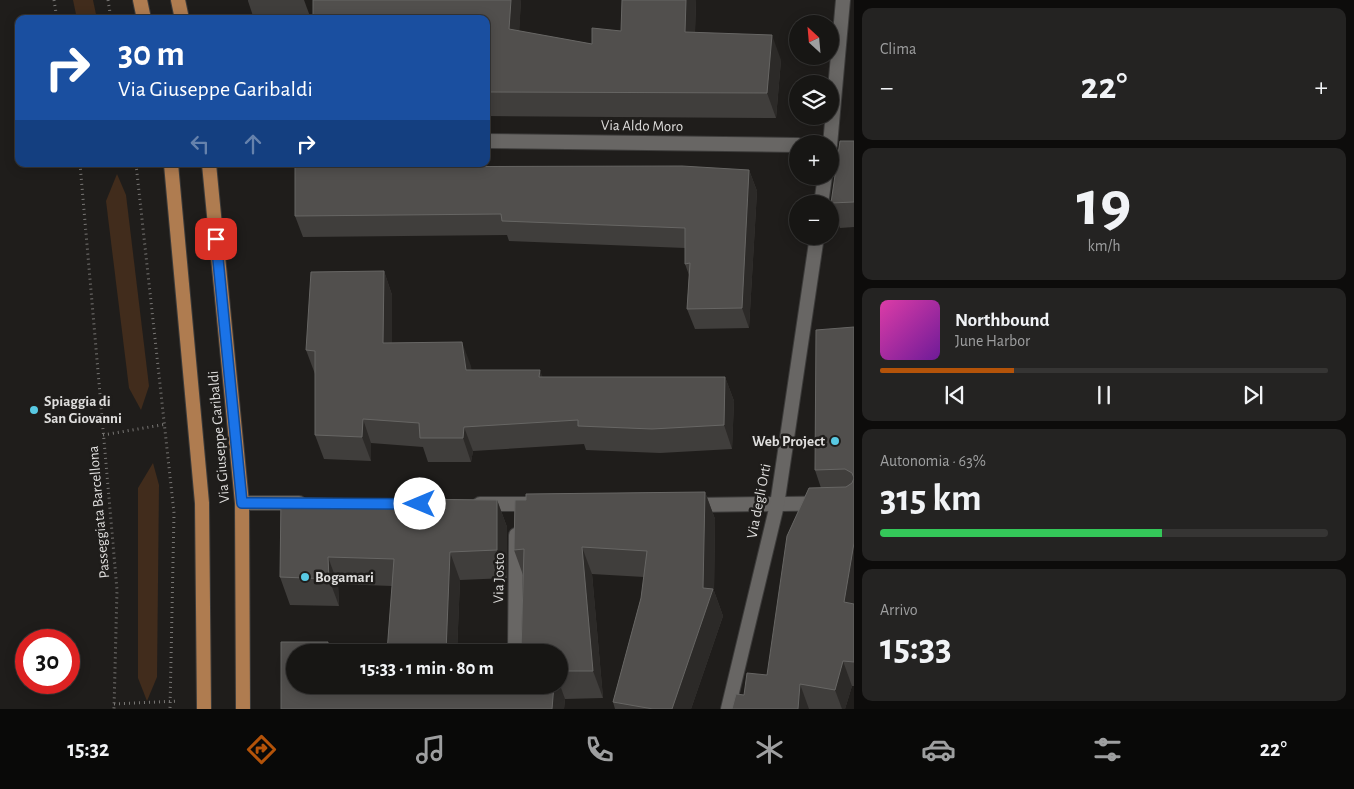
<!DOCTYPE html>
<html lang="it">
<meta charset="utf-8">
<style>
body{margin:0;font-family:"Alegreya Sans",sans-serif;background:#242322;color:#f1f3f6;height:100vh;display:flex;flex-direction:column;font-size:19px;white-space:nowrap}
*{box-sizing:border-box;margin:0}
p{font-size:16px;color:#9e9fa0}
.icon{flex:none;width:28px;height:28px;fill:none;stroke:currentColor;stroke-width:2;stroke-linecap:round;stroke-linejoin:round}
.map{position:relative;flex:1;overflow:hidden}
.sheet{display:flex;flex-direction:column;gap:8px;padding:8px;background:#0d0c0b;width:500px}
.sheet>*{flex:none}
.guide{position:absolute;left:15px;top:15px;width:475px;height:152px;border-radius:10px;box-shadow:0 2px 12px #0003,0 0 0 1px #363534;background:#1a4fa0;color:#fff;overflow:hidden}
.needle{width:32px;rotate:334deg}
.fabs{position:absolute;left:789px;top:15px;display:grid;gap:10px}
.fabs a{display:grid;place-items:center;width:50px;height:50px;border-radius:50%;background:#171614;box-shadow:0 2px 12px #0003,0 0 0 1px #363534;font-size:25px}
.speed{position:absolute;left:15px;top:629px;display:flex;gap:10px;font-size:25px;font-weight:700;text-align:center}
.speed>*{display:grid;place-content:center;width:65px;height:65px;border-radius:50%;background:#171614;box-shadow:0 2px 12px #0003,0 0 0 1px #363534;line-height:1}
.speed .limit{border:8px solid #d22;background:#fff;color:#111}
.pin{position:absolute;display:grid;place-items:center;width:42px;height:42px;color:#fff;margin:-21px;border-radius:10px;box-shadow:0 2px 8px #0006}
.me{position:absolute;width:55px;margin:-28px;rotate:270deg;stroke-linejoin:round;filter:drop-shadow(0 0 4px #0008)}
.turn{display:flex;align-items:center;gap:18px;height:105px;padding:0 20px;font-size:22px}
.turn .icon{width:65px;height:65px;stroke-width:2.5}
.turn b{display:block;font-size:35px;line-height:42px}
.lanes{display:flex;align-items:center;height:48px;padding:0 20px;background:#0003;justify-content:center;gap:25px;direction:ltr}
.lanes .off{opacity:.35}
.big{font-size:38px;font-weight:700;line-height:1.1}
.sheet .card{flex:1;display:flex;flex-direction:column;justify-content:center;gap:8px;min-width:0;padding:0 18px;border-radius:10px;background:#242322}
.sheet .dial{align-items:center;gap:0}
.dial b{font-size:65px;line-height:1}
.song{display:flex;align-items:center;gap:15px}
.cover{width:60px;height:60px;border-radius:8px;background:linear-gradient(135deg,hsl(320 70% 55%),hsl(280 70% 35%))}
.played{height:5px;border-radius:2px;background:linear-gradient(90deg,#b45309 30%,#363534 30%)}
.keys{display:flex;justify-content:space-around;direction:ltr}
.heat{display:flex;justify-content:space-between;align-items:center;font-size:28px;direction:ltr}
.charge{height:8px;border-radius:4px;background:linear-gradient(90deg,#34c759 63%,#363534 0)}
.trip{position:absolute;left:286px;top:644px;width:282px;height:50px;border-radius:25px;background:#171614;box-shadow:0 2px 12px #0003,0 0 0 1px #363534;font-weight:700;line-height:50px;text-align:center}
.dock{display:flex;height:80px;justify-content:space-around;align-items:center;background:#090908;color:#9e9fa0}
.dock .icon{width:35px;height:35px}
.dock .selected{color:#b45309}
.dock b{font-size:22px;color:#f1f3f6}
main{display:flex;flex:1;min-height:0}
.map>svg:first-child{display:block}
.green{fill:#412c1c}
.lines{fill:none;stroke-linecap:round;stroke-linejoin:round}
.minor-casing{stroke:#3c3b3a;stroke-width:16}
.tertiary-casing{stroke:#3c3b3a;stroke-width:16}
.primary-casing{stroke:#3c3b3a;stroke-width:16}
.path{stroke:#787674;stroke-width:3;stroke-dasharray:1 4;stroke-linecap:butt}
.minor{stroke:#686664;stroke-width:14}
.tertiary{stroke:#686664;stroke-width:14}
.primary{stroke:#af7c50;stroke-width:14}
.wall{fill:#403e3c}
.shaded-wall{fill:#2c2a28}
.building{fill:#514f4d;stroke:#676664}
.route-casing{stroke:#114b97;stroke-width:12}
.route{stroke:#1a73e8;stroke-width:9}
.poi-dot{fill:#58c9e3;stroke:#1f1d1b;stroke-width:2}
.labels{text-anchor:middle;dominant-baseline:central;stroke-width:5;stroke-linejoin:round;paint-order:stroke}
.street-label{font-size:15px;fill:#dfdedd;stroke:#1f1d1b}
.poi-label{font-size:15px;font-weight:bold;fill:#dfdedd;stroke:#1f1d1b;text-anchor:start}
</style>
<main>
<div class="map">
<svg width="854" height="709" viewBox="0 0 854 709">
<rect width="100%" height="100%" fill="#1f1d1b"/>
<!-- green -->
<g class="green">
<path d="M 73,0 L 93,0 L 97,19 L 77,19 Z"/>
<path d="M 117,174 L 126,195 L 149,386 L 141,410 L 129,388 L 106,201 Z"/>
<path d="M 153,463 L 159,485 L 157,677 L 147,701 L 138,678 L 138,488 Z"/>
</g>
<g class="lines">
<defs>
<g id="minor">
<path d="M 821,204 L 825,176"/>
<path d="M 242,503 L 299,503"/>
<path d="M 480,504 L 534,504"/>
<path d="M 693,505 L 854,503"/>
<path d="M 515,652 L 516,535"/>
<path d="M 728,709 L 777,505 L 817,236"/>
</g>
<g id="tertiary">
<path d="M 486,141 L 798,145"/>
<path d="M 830,145 L 843,0"/>
</g>
<g id="primary">
<path d="M 140,0 L 144,19"/>
<path d="M 178,0 L 182,19"/>
<path d="M 171,164 L 202,503 L 204,709"/>
<path d="M 209,164 L 242,503 L 243,709"/>
</g>
</defs>
<!-- minor casing -->
<use href="#minor" class="minor-casing"/>
<!-- tertiary casing -->
<use href="#tertiary" class="tertiary-casing"/>
<!-- primary casing -->
<use href="#primary" class="primary-casing"/>
<!-- path -->
<g class="path">
<path d="M 54,0 L 57,19"/>
<path d="M 108,0 L 111,19"/>
<path d="M 80,164 L 117,590 L 114,709"/>
<path d="M 136,164 L 174,513 L 170,709"/>
<path d="M 103,435 L 167,424"/>
<path d="M 114,704 L 178,701"/>
</g>
<!-- minor -->
<use href="#minor" class="minor"/>
<!-- tertiary -->
<use href="#tertiary" class="tertiary"/>
<!-- primary -->
<use href="#primary" class="primary"/>
</g>
<!-- wall -->
<g class="wall">
<path d="M 248,0 L 304,0 L 311,19 L 254,19 L 248,1 Z"/>
<path d="M 521,0 L 519,31 L 592,44 L 621,31 L 622,0 L 696,0 L 695,32 L 781,60 L 776,118 L 486,116 L 486,19 Z"/>
<path d="M 854,141 L 854,227 L 840,228 L 831,203 Z"/>
<path d="M 749,170 L 757,191 L 749,328 L 695,329 L 687,309 L 689,275 L 685,264 L 685,248 L 509,241 L 507,235 L 303,237 L 295,216 Z"/>
<path d="M 384,271 L 392,295 L 392,343 L 471,366 L 471,370 L 543,377 L 725,377 L 734,401 L 732,449 L 660,453 L 586,450 L 584,444 L 473,451 L 471,462 L 428,462 L 423,447 L 371,443 L 371,461 L 324,459 L 315,435 L 315,374 L 306,350 Z"/>
<path d="M 854,327 L 854,686 L 852,686 L 845,709 L 732,709 L 744,695 L 767,675 L 821,488 L 815,470 Z"/>
<path d="M 705,492 L 715,519 L 714,591 L 723,616 L 691,709 L 615,709 L 613,702 L 641,598 L 644,577 L 592,574 L 603,698 L 565,699 L 564,709 L 281,709 L 281,642 L 328,642 L 332,652 L 295,652 L 295,685 L 503,685 L 506,690 L 513,685 L 560,685 L 560,652 L 521,652 L 523,575 L 514,550 L 515,500 L 526,500 L 526,494 Z"/>
<path d="M 281,498 L 497,500 L 507,527 L 507,578 L 460,580 L 457,652 L 387,652 L 392,586 L 338,584 L 339,606 L 290,605 L 280,577 Z"/>
</g>
<!-- shaded-wall -->
<g class="shaded-wall">
<path d="M 511,0 L 521,0 L 518,54 L 509,29 Z"/>
<path d="M 686,0 L 696,0 L 694,57 L 685,32 Z"/>
<path d="M 772,35 L 781,60 L 776,118 L 767,93 Z"/>
<path d="M 749,170 L 757,191 L 749,328 L 742,308 Z"/>
<path d="M 384,271 L 392,295 L 392,367 L 383,343 Z"/>
<path d="M 462,342 L 471,366 L 475,394 L 466,370 Z"/>
<path d="M 540,370 L 549,394 L 539,377 Z"/>
<path d="M 725,377 L 734,401 L 732,449 L 724,425 Z"/>
<path d="M 363,419 L 371,443 L 371,461 L 362,437 Z"/>
<path d="M 464,427 L 473,451 L 471,462 L 463,438 Z"/>
<path d="M 705,492 L 715,519 L 714,591 L 723,616 L 691,709 L 672,709 L 703,588 Z"/>
<path d="M 497,500 L 507,527 L 507,578 L 497,550 Z"/>
<path d="M 854,543 L 854,621 L 844,602 Z"/>
<path d="M 582,547 L 592,574 L 603,698 L 593,671 Z"/>
<path d="M 450,552 L 460,580 L 457,652 L 446,652 Z"/>
<path d="M 328,557 L 338,584 L 339,606 L 329,579 Z"/>
<path d="M 328,642 L 332,652 L 327,652 Z"/>
<path d="M 843,661 L 852,686 L 845,709 L 842,709 L 835,690 Z"/>
<path d="M 800,684 L 809,709 L 798,709 Z"/>
<path d="M 497,685 L 503,685 L 506,694 L 507,709 Z"/>
<path d="M 554,685 L 560,685 L 565,699 L 564,709 L 552,709 Z"/>
</g>
<!-- building -->
<g class="building">
<path d="M 313,0 L 511,0 L 509,29 L 592,44 L 592,28 L 621,31 L 622,0 L 686,0 L 685,32 L 772,35 L 767,93 L 486,92 L 486,19 L 313,19 Z"/>
<path d="M 840,141 L 854,141 L 854,202 L 831,203 Z"/>
<path d="M 682,166 L 749,170 L 742,308 L 687,309 L 690,263 L 685,264 L 685,228 L 502,221 L 501,214 L 295,216 L 295,167 Z"/>
<path d="M 384,271 L 383,343 L 462,342 L 466,370 L 540,370 L 539,377 L 725,377 L 724,425 L 652,429 L 578,426 L 578,420 L 464,427 L 463,438 L 420,438 L 419,423 L 363,419 L 362,437 L 315,435 L 315,351 L 306,350 L 311,272 Z"/>
<path d="M 854,327 L 854,543 L 844,602 L 854,604 L 854,662 L 843,661 L 835,690 L 800,684 L 798,709 L 732,709 L 736,694 L 744,695 L 747,673 L 767,675 L 787,536 L 809,488 L 846,487 L 852,483 L 854,478 L 852,473 L 845,469 L 815,470 L 816,330 Z"/>
<path d="M 705,492 L 703,588 L 713,589 L 672,709 L 653,709 L 613,702 L 641,598 L 647,551 L 582,547 L 593,671 L 560,671 L 560,652 L 521,652 L 524,549 L 514,550 L 515,500 L 526,500 L 526,494 Z"/>
<path d="M 281,498 L 497,500 L 497,550 L 450,552 L 446,652 L 387,652 L 394,559 L 328,557 L 329,579 L 280,577 Z"/>
<path d="M 281,642 L 328,642 L 327,652 L 295,652 L 295,685 L 497,685 L 501,689 L 506,690 L 513,685 L 554,685 L 552,709 L 281,709 Z"/>
</g>
<g class="lines">
<defs>
<path id="route" d="M 216,239 L 242,503 L 420,504"/>
</defs>
<!-- route casing -->
<use href="#route" class="route-casing"/>
<!-- route -->
<use href="#route" class="route"/>
</g>
<!-- markers -->
<g class="poi-dot">
<circle cx="34" cy="410" r="5"/>
<circle cx="835" cy="441" r="5"/>
<circle cx="305" cy="577" r="5"/>
</g>
<g class="labels">
<!-- street labels -->
<g class="street-label">
<text transform="translate(642 126) rotate(1)">Via Aldo Moro</text>
<text transform="translate(219 437) rotate(-95)">Via Giuseppe Garibaldi</text>
<text transform="translate(759 501) rotate(-79)">Via degli Orti</text>
<text transform="translate(99 512) rotate(-95)">Passeggiata Barcellona</text>
<text transform="translate(499 578) rotate(-89)">Via Josto</text>
</g>
<!-- poi labels -->
<g class="poi-label">
<text x="44" y="401">Spiaggia di<tspan x="44" dy="17">San Giovanni</tspan></text>
<text x="825" y="441" text-anchor="end">Web Project</text>
<text x="315" y="577">Bogamari</text>
</g>
</g>
</svg>
<div class="fabs">
<a><svg class="needle" viewBox="-14 -14 28 28"><path d="M0-13l5 13h-10z" fill="#e53935"/><path d="M0 13l5-13h-10z" fill="#9e9fa0"/></svg></a>
<a><svg class="icon" aria-label="layers" viewBox="0 0 24 24"><path d="M12 4l9 5-9 5-9-5zM3 14l9 5 9-5"/></svg></a>
<a>+</a>
<a>−</a>
</div>
<div class="speed"><div class="limit">30</div></div>
<div class="pin" style="left:216px;top:239px;background:#d93025"><svg class="icon" aria-label="arrive" viewBox="0 0 24 24"><path d="M6 21V4h12l-3 4 3 4H6"/></svg></div>
<svg class="me" style="left:420px;top:504px" viewBox="-20 -20 40 40"><circle r="19" fill="#fff"/><path d="M0-13L10 11 0 6-10 11z" fill="#1a73e8"/></svg>
<div class="trip">15:33 · 1 min · 80 m</div>
<div class="guide">
<div class="turn"><svg class="icon" aria-label="right" viewBox="0 0 24 24"><path d="M7 20v-9h11M14 6l5 5-5 5"/></svg><div><b>30 m</b>Via Giuseppe Garibaldi</div></div>
<div class="lanes"><svg class="icon off" aria-label="left" viewBox="0 0 24 24"><path d="M17 20v-9H6M10 6l-5 5 5 5"/></svg><svg class="icon off" aria-label="ahead" viewBox="0 0 24 24"><path d="M12 20V5M6 11l6-6 6 6"/></svg><svg class="icon" aria-label="right" viewBox="0 0 24 24"><path d="M7 20v-9h11M14 6l5 5-5 5"/></svg></div>
</div>
</div>
<section class="sheet">
<div class="card"><p>Clima</p>
<div class="heat"><a>−</a><b class="big">22°</b><a>+</a></div>
</div>
<div class="card dial"><b>19</b><p>km/h</p></div>
<div class="card">
<div class="song"><i class="cover"></i><div><b>Northbound</b><p>June Harbor</p></div></div>
<div class="played"></div>
<div class="keys"><svg class="icon" aria-label="previous" viewBox="0 0 24 24"><path d="M18 5L8 12l10 7zM5 5v14"/></svg><svg class="icon" aria-label="pause" viewBox="0 0 24 24"><path d="M8 5v14M16 5v14"/></svg><svg class="icon" aria-label="next" viewBox="0 0 24 24"><path d="M6 5l10 7-10 7zM19 5v14"/></svg></div>
</div>
<div class="card"><p>Autonomia · 63%</p><b class="big">315 km</b><div class="charge"></div></div>
<div class="card"><p>Arrivo</p><b class="big">15:33</b></div>
</section>
</main>
<nav class="dock">
<b>15:32</b>
<svg class="icon selected" aria-label="directions" viewBox="0 0 24 24"><path d="M12 3l9 9-9 9-9-9zM9 14v-3h6M13 9l2 2-2 2"/></svg>
<svg class="icon" aria-label="music" viewBox="0 0 24 24"><path d="M9 18V5l10-2v13"/><circle cx="6" cy="18" r="3"/><circle cx="16" cy="16" r="3"/></svg>
<svg class="icon" aria-label="phone" viewBox="0 0 24 24"><path d="M5 4h4l2 5-3 2q2 4 5 5l2-3 5 2v4C11 20 4 13 5 4z"/></svg>
<svg class="icon" aria-label="climate" viewBox="0 0 24 24"><path d="M12 3v18M4 7l16 10M4 17L20 7"/></svg>
<svg class="icon" aria-label="car" viewBox="0 0 24 24"><path d="M5 17H2v-5l4-1 3-4h7l3 4 3 1v5h-3M9 17h6M6 11h13"/><circle cx="7" cy="17" r="2"/><circle cx="17" cy="17" r="2"/></svg>
<svg class="icon" aria-label="filters" viewBox="0 0 24 24"><path d="M4 7h16M4 17h16"/><circle cx="9" cy="7" r="2"/><circle cx="15" cy="17" r="2"/></svg>
<b>22°</b>
</nav>
